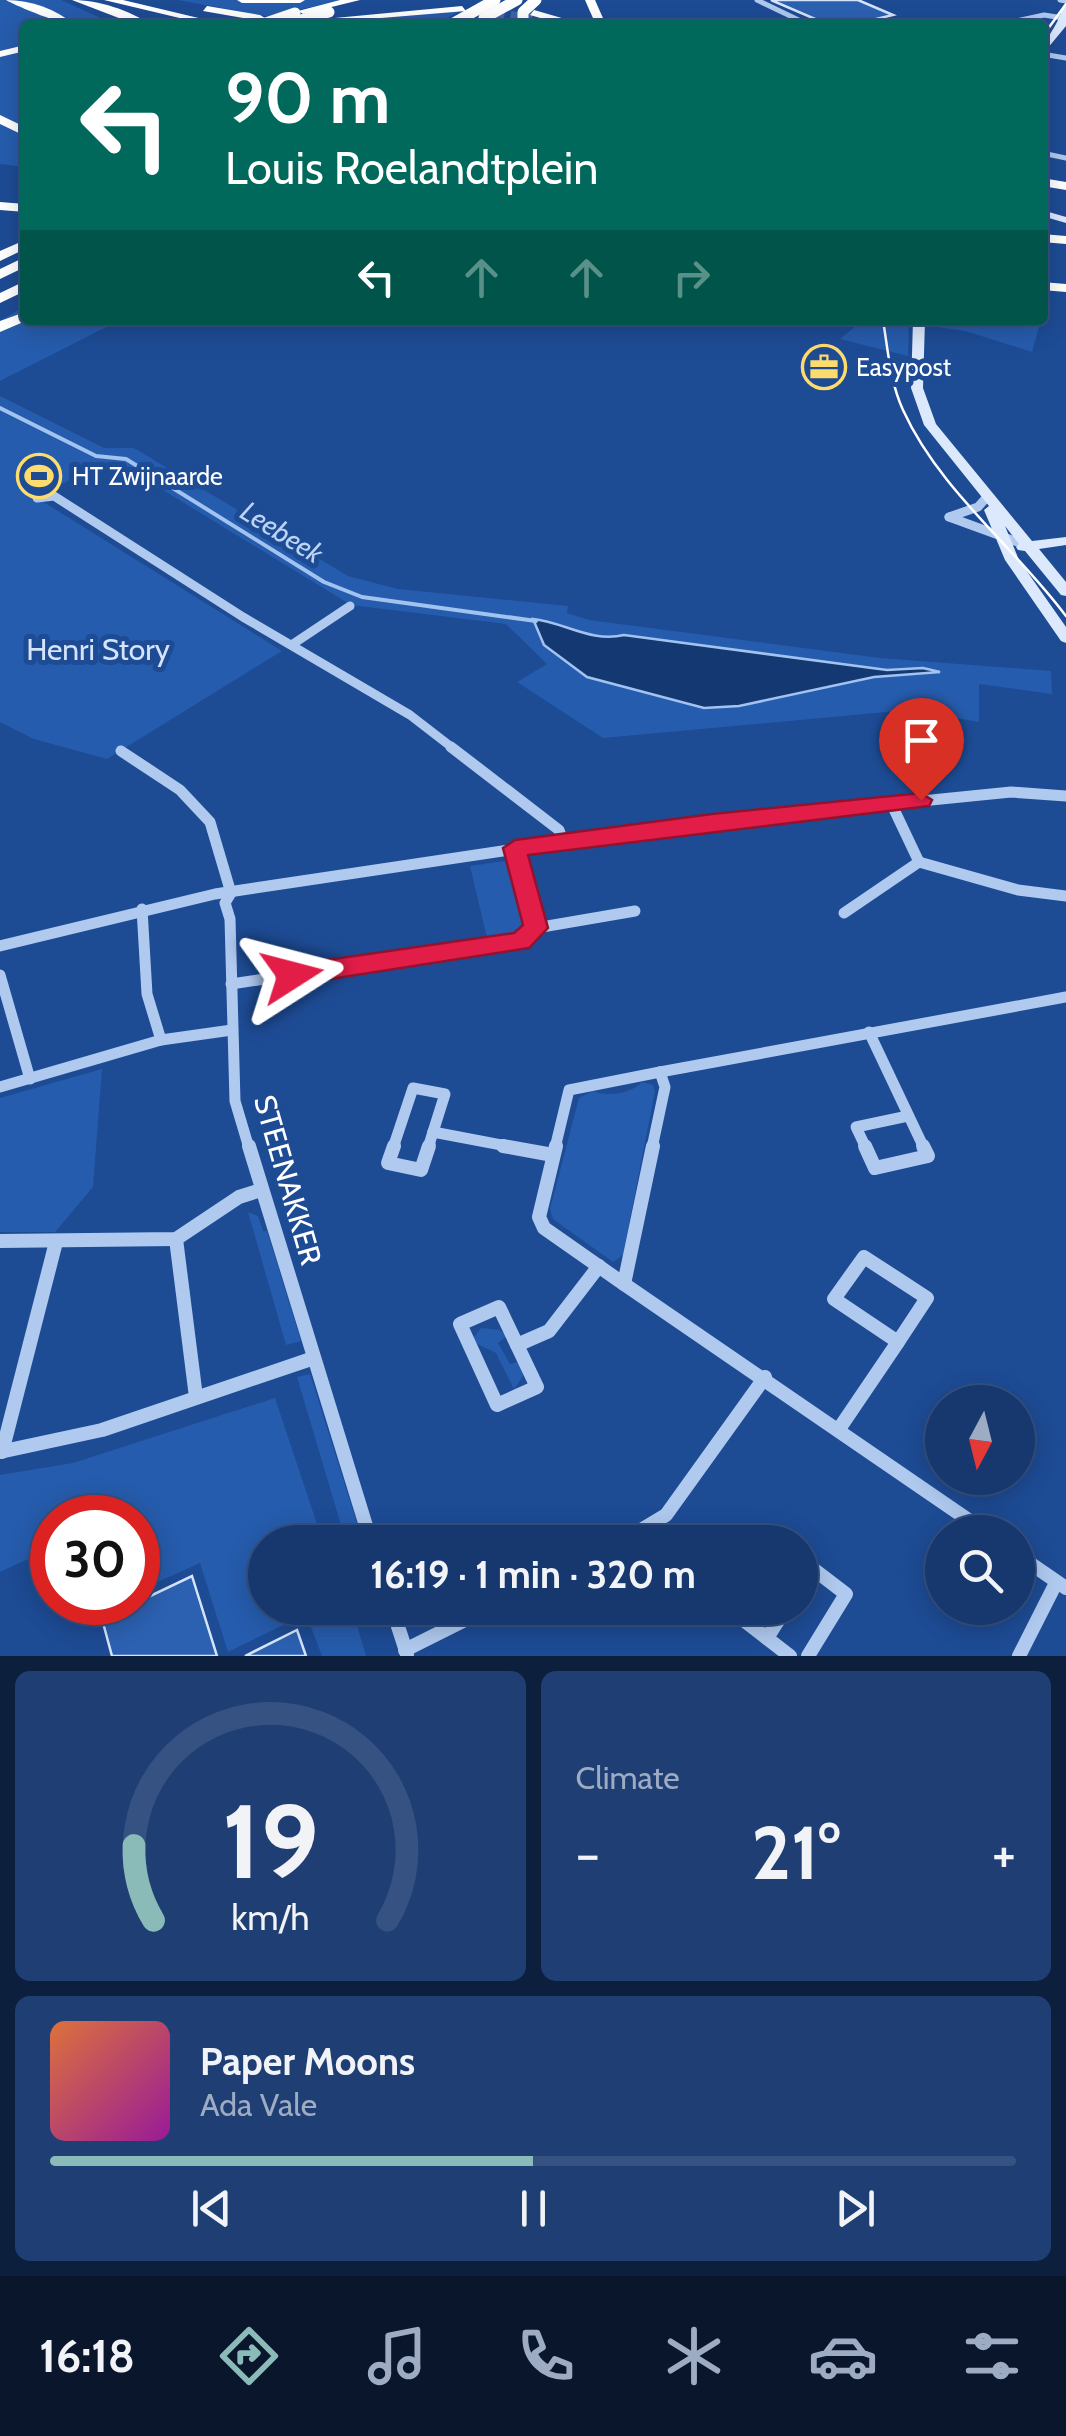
<!DOCTYPE html>
<meta charset="utf-8">
<style>
body{margin:0;font-family:Cabin,sans-serif;background:#1f3f74;color:#f1f3f6;height:100vh;display:flex;flex-direction:column;font-size:38px;white-space:nowrap}
*{box-sizing:border-box;margin:0}
p{font-size:32px;color:#9eacc3}
.icon{flex:none;width:55px;height:55px;fill:none;stroke:currentColor;stroke-width:2;stroke-linecap:round;stroke-linejoin:round}
.map{position:relative;height:1656px;overflow:hidden}
.panel{display:flex;flex-direction:column;gap:15px;padding:15px;background:#0c1f3d;flex:1}
.panel>*{flex:none}
.guide{position:absolute;left:20px;top:20px;width:1028px;height:305px;border-radius:10px;box-shadow:0 5px 25px #0003,0 0 0 2px #355282;background:#00695c;color:#fff;overflow:hidden}
.needle{width:65px;rotate:187deg}
.fabs{position:absolute;left:925px;top:1385px;display:grid;gap:20px}
.fabs a{display:grid;place-items:center;width:110px;height:110px;border-radius:50%;background:#16386f;box-shadow:0 5px 25px #0003,0 0 0 2px #355282;font-size:50px}
.speed{position:absolute;left:30px;top:1495px;display:flex;gap:20px;font-size:50px;font-weight:700;text-align:center}
.speed>*{display:grid;place-content:center;width:130px;height:130px;border-radius:50%;background:#16386f;box-shadow:0 5px 25px #0003,0 0 0 2px #355282;line-height:1}
.speed .limit{border:15px solid #d22;background:#fff;color:#111}
.pin{position:absolute;display:grid;place-items:center;width:85px;height:85px;color:#fff;margin:-102px -42px;border-radius:50% 50% 50% 0;rotate:-45deg;box-shadow:0 0 10px #0007}
.pin .icon{rotate:45deg}
.me{position:absolute;width:110px;margin:-55px;rotate:81deg;stroke-linejoin:round;filter:drop-shadow(0 0 8px #0008)}
.turn{display:flex;align-items:center;gap:35px;height:210px;padding:0 40px;font-size:45px}
.turn .icon{width:130px;height:130px;stroke-width:2.5}
.turn b{display:block;font-size:70px;line-height:85px}
.lanes{display:flex;align-items:center;height:95px;padding:0 40px;background:#0003;justify-content:center;gap:50px;direction:ltr}
.lanes .off{opacity:.35}
.big{font-size:75px;font-weight:700;line-height:1.1}
.panel .tile{flex:1;display:flex;flex-direction:column;justify-content:center;gap:15px;min-width:0;padding:0 35px;border-radius:15px;background:#1f3f74}
.panel .dial{align-items:center;gap:0}
.dial svg{height:260px;overflow:visible;fill:none;stroke:#355282;stroke-width:7;stroke-linecap:round;text-anchor:middle}
.dial text{fill:#f1f3f6;stroke:none}
.song{display:flex;align-items:center;gap:30px}
.cover{width:120px;height:120px;border-radius:15px;background:linear-gradient(135deg,hsl(20 70% 55%),hsl(300 70% 35%))}
.played{height:10px;border-radius:5px;background:linear-gradient(90deg,#8bbbb9 50%,#355282 50%)}
.keys{display:flex;justify-content:space-around;direction:ltr}
.heat{display:flex;justify-content:space-between;align-items:center;font-size:55px;direction:ltr}
.panel .tiles{flex:1;display:grid;gap:15px;grid-template-columns:1fr 1fr}
.tile:last-child{grid-column:span 2}
.trip{position:absolute;left:248px;top:1525px;width:570px;height:100px;border-radius:50px;background:#16386f;box-shadow:0 5px 25px #0003,0 0 0 2px #355282;font-weight:700;line-height:100px;text-align:center}
.tab-bar{display:flex;height:160px;justify-content:space-around;align-items:center;background:#09162c;color:#9eacc3}
.tab-bar .icon{width:70px;height:70px}
.tab-bar .current{color:#8bbbb9}
.tab-bar b{font-size:45px;color:#f1f3f6}
.map>svg:first-child{display:block}
.green{fill:#265cad}
.water{fill:#133872;stroke:#a2c3f0;stroke-width:2.5}
.lines{fill:none;stroke-linecap:round;stroke-linejoin:round}
.stream{stroke:#a2c3f0;stroke-width:4}
.building{fill:#2c61b2;stroke:#d5e4fa;stroke-width:2.5}
.highway-tunnel{stroke:#3f66a4;stroke-width:11;stroke-dasharray:11 6;stroke-linecap:butt}
.street-far3{stroke:#afc9ef;stroke-width:5}
.street-far2{stroke:#afc9ef;stroke-width:9}
.street-far1{stroke:#afc9ef;stroke-width:11}
.street{stroke:#afc9ef;stroke-width:14}
.secondary{fill:#dce8fb;fill-rule:evenodd}
.highway{fill:#fff;fill-rule:evenodd}
.tram{stroke:#fff;stroke-width:2.5}
.highway-bridge{stroke:#fff;stroke-width:11}
.route{fill:#e11d48;stroke:#92132f;stroke-width:2.5}
.labels{text-anchor:middle;dominant-baseline:central;stroke-width:10;stroke-linejoin:round;paint-order:stroke}
.far-poi-label{font-size:25px;fill:#fff;stroke:#1d4b94;text-anchor:start}
.far-water-label{font-size:28px;font-style:italic;fill:#bbd3f5;stroke:#1d4b94}
.park-label{font-size:30px;fill:#d5e4fa;stroke:#1d4b94}
.street-label{font-size:30px;fill:#fff;stroke:#1d4b94}
</style>
<div class="map">
<svg width="1066" height="1656" viewBox="0 0 1066 1656">
<rect width="100%" height="100%" fill="#1d4b94"/>
<!-- green -->
<g class="green">
<path d="M 0,0 L 61,0 L 116,25 L 25,25 L 25,167 L 0,164 Z"/>
<path d="M 178,0 L 339,0 L 270,17 Z"/>
<path d="M 462,10 L 434,25 L 293,25 Z"/>
<path d="M 25,306 L 25,320 L 120,320 L 0,381 L 0,321 Z"/>
<path d="M 863,320 L 909,320 L 908,356 L 840,339 Z"/>
<path d="M 931,320 L 1041,320 L 1032,352 L 965,331 L 931,326 Z"/>
<path d="M 0,396 L 104,448 L 134,448 L 348,576 L 398,589 L 568,606 L 567,613 L 589,620 L 880,658 L 1051,671 L 1052,694 L 979,684 L 979,722 L 908,710 L 603,738 L 517,682 L 547,664 L 506,624 L 351,605 L 122,465 L 97,466 L 31,500 L 42,501 L 282,651 L 107,759 L 34,739 L 0,722 Z"/>
<path d="M 512,860 L 527,924 L 516,935 L 488,942 L 470,866 Z"/>
<path d="M 102,1069 L 93,1187 L 55,1232 L 0,1232 L 0,1098 Z"/>
<path d="M 642,1082 L 653,1085 L 655,1091 L 623,1255 L 613,1262 L 553,1219 L 550,1209 L 579,1098 L 593,1091 C 607,1097 631,1094 642,1082 Z"/>
<path d="M 248,1212 L 258,1216 L 263,1231 L 267,1231 L 301,1341 L 286,1345 Z"/>
<path d="M 481,1328 L 500,1330 L 507,1336 L 498,1343 L 510,1364 L 521,1361 L 523,1376 L 514,1389 L 496,1353 L 471,1341 Z"/>
<path d="M 310,1374 L 363,1542 L 346,1542 L 297,1377 Z"/>
<path d="M 275,1398 L 323,1542 L 265,1542 L 265,1608 L 352,1608 L 366,1656 L 322,1656 L 306,1614 L 228,1652 L 200,1563 L 144,1588 L 138,1566 L 138,1518 L 52,1518 L 52,1548 L 0,1572 L 0,1475 L 73,1463 Z"/>
</g>
<!-- water -->
<path class="water" d="M 533,619 C 564,622 591,643 624,635 L 887,670 L 923,668 L 940,672 L 874,677 L 739,706 L 704,708 L 587,677 L 544,645 Z"/>
<g class="lines">
<!-- stream -->
<path class="stream" d="M 0,408 L 96,456 L 126,459 L 324,582 L 362,597 L 536,621"/>
</g>
<!-- building -->
<g class="building">
<path d="M 771,0 L 858,0 L 893,15 L 876,19 L 891,25 L 829,25 Z"/>
<path d="M 192,1576 L 217,1656 L 112,1656 L 102,1619 Z"/>
<path d="M 297,1630 L 306,1656 L 245,1656 Z"/>
</g>
<g class="lines">
<!-- highway-tunnel -->
<path class="highway-tunnel" d="M 477,10 L 532,20"/>
<!-- street-far3 -->
<g class="street-far3">
<path d="M 757,0 L 809,25"/>
<path d="M 1060,0 L 1066,1"/>
<path d="M 998,25 L 1044,15 L 1063,18"/>
<path d="M 1042,54 L 1066,58"/>
<path d="M 1042,153 L 1066,158"/>
</g>
<!-- street-far2 -->
<g class="street-far2">
<path d="M 37,498 L 54,496 L 243,617 L 410,715 L 454,749"/>
<path d="M 949,517 L 1028,546"/>
<path d="M 949,517 L 978,507 L 986,498"/>
<path d="M 293,644 L 350,606"/>
</g>
<!-- street-far1 -->
<g class="street-far1">
<path d="M 451,747 L 559,830 L 563,842"/>
<path d="M 121,751 L 180,790 L 210,822 L 231,893 L 225,903 L 230,919 L 235,1101 L 249,1148"/>
<path d="M 919,862 L 1018,890 L 1066,896"/>
<path d="M 142,909 L 147,994 L 161,1040"/>
<path d="M 844,913 L 919,862 L 891,803"/>
<path d="M 536,928 L 635,911"/>
<path d="M 0,946 L 215,894 L 563,842 L 713,822 L 1011,792 L 1066,796"/>
<path d="M 0,975 L 30,1079"/>
<path d="M 231,984 L 521,941 L 536,928 L 515,849"/>
<path d="M 869,1032 L 924,1148"/>
<path d="M 660,1072 L 1066,997"/>
<path d="M 0,1087 L 161,1040 L 232,1030"/>
<path d="M 433,1132 L 517,1148"/>
<path d="M 393,1148 L 413,1088 L 445,1094 L 433,1132"/>
<path d="M 428,1148 L 433,1132"/>
<path d="M 555,1148 L 569,1090 L 660,1072"/>
<path d="M 652,1148 L 665,1087 L 660,1072"/>
<path d="M 866,1148 L 856,1127 L 908,1116"/>
</g>
<!-- street -->
<g class="street">
<path d="M 249,1146 L 371,1542"/>
<path d="M 394,1146 L 388,1163 L 421,1170 L 429,1146"/>
<path d="M 503,1146 L 553,1155"/>
<path d="M 556,1146 L 539,1217 L 544,1228 L 624,1284 L 653,1146"/>
<path d="M 865,1146 L 875,1168 L 928,1156 L 923,1146"/>
<path d="M 176,1239 L 196,1397"/>
<path d="M 0,1241 L 176,1239 L 239,1197 L 261,1190"/>
<path d="M 864,1257 L 927,1298 L 898,1342 L 834,1299 Z"/>
<path d="M 624,1284 L 986,1532"/>
<path d="M 499,1307 L 537,1387 L 497,1405 L 460,1324 Z"/>
<path d="M 517,1345 L 549,1331 L 599,1266"/>
<path d="M 839,1429 L 898,1342"/>
<path d="M 0,1452 L 102,1430 L 311,1359"/>
<path d="M 2,1452 L 56,1242"/>
<path d="M 621,1542 L 666,1515 L 765,1377"/>
<path d="M 1018,1555 L 1066,1588"/>
<path d="M 800,1586 L 812,1568 L 846,1594 L 808,1656"/>
<path d="M 392,1608 L 407,1654"/>
<path d="M 728,1608 L 790,1656"/>
<path d="M 767,1638 L 786,1608"/>
<path d="M 405,1650 L 489,1608"/>
<path d="M 1019,1656 L 1056,1583"/>
</g>
<!-- secondary -->
<g class="secondary">
<path d="M 1066,6 L 1066,26 L 1042,55 C 1042,40 1058,28 1062,8 Z"/>
<path d="M 1042,210 L 1066,217 L 1066,223 L 1042,216 Z"/>
<path d="M 913,320 L 925,320 L 923,388 L 936,424 L 1032,541 L 1066,537 L 1066,545 L 1039,549 L 1066,582 L 1066,596 L 1061,595 L 1025,551 L 1018,550 L 1016,547 L 1019,544 L 1005,526 L 1019,560 L 1066,627 L 1066,643 L 1061,641 L 1005,560 L 984,510 L 989,506 L 924,425 L 911,388 Z"/>
</g>
<!-- highway -->
<g class="highway">
<path d="M 6,0 C 32,0 55,9 75,25 C 63,25 18,7 6,0 Z"/>
<path d="M 72,0 C 99,0 129,10 151,25 L 137,25 Z"/>
<path d="M 104,0 L 123,0 L 228,25 L 209,25 Z"/>
<path d="M 237,0 L 305,0 L 300,3 L 242,3 Z"/>
<path d="M 340,0 L 360,0 L 303,14 L 298,11 Z"/>
<path d="M 585,0 L 595,0 L 606,25 L 596,25 Z"/>
<path d="M 207,6 L 260,15 L 265,18 L 260,21 L 203,11 Z"/>
<path d="M 462,6 L 466,11 L 308,24 L 303,21 Z"/>
<path d="M 534,10 L 579,23 L 580,25 L 564,25 L 530,15 Z"/>
<path d="M 25,45 L 25,51 L 0,57 L 0,51 Z"/>
<path d="M 0,115 L 25,127 L 25,136 L 0,124 Z"/>
<path d="M 1042,178 L 1066,182 L 1066,190 L 1042,186 Z"/>
<path d="M 0,202 L 25,204 L 25,212 L 0,210 Z"/>
<path d="M 1042,234 L 1066,236 L 1066,244 L 1042,242 Z"/>
<path d="M 25,240 L 25,249 L 0,261 L 0,251 Z"/>
<path d="M 25,257 L 25,267 L 0,279 L 0,269 Z"/>
<path d="M 25,281 L 25,291 L 0,303 L 0,293 Z"/>
<path d="M 1042,282 L 1066,284 L 1066,292 L 1042,290 Z"/>
<path d="M 25,312 L 25,320 L 28,320 L 0,332 L 0,321 Z"/>
</g>
<!-- tram -->
<g class="tram">
<path d="M 1042,37 L 1066,4"/>
<path d="M 883,320 C 888,350 890,382 903,410 C 940,491 1014,546 1066,616"/>
</g>
<!-- highway-bridge -->
<g class="highway-bridge">
<path d="M 484,18 L 517,0"/>
<path d="M 260,25 L 295,13"/>
<path d="M 283,25 L 329,12"/>
<path d="M 450,25 L 495,0"/>
<path d="M 523,25 L 523,12 L 536,0"/>
</g>
</g>
<!-- route -->
<path class="route" d="M 921,793 L 932,800 L 929,806 L 528,855 L 548,928 L 529,948 L 292,985 L 283,982 L 279,975 L 283,968 L 292,965 L 514,933 L 523,925 L 503,848 L 515,840 L 712,814 Z"/>
<!-- icons -->
<defs>
<symbol id="office-ring" viewBox="-11 -11 22 22"><circle r="9.5" fill="#1d4b94" stroke="#fedb6d" stroke-width="1.5"/><path d="M-6-3h4V-5.5h4V-3h4V5H-6ZM-1-4.5V-3h2v-1.5ZM-6 0V1H6V0Z" fill="#fedb6d"/></symbol>
<symbol id="stadium-ring" viewBox="-11 -11 22 22"><circle r="9.5" fill="#1d4b94" stroke="#fedb6d" stroke-width="1.5"/><path d="M0-5a6.5 5 0 1 0 0 10a6.5 5 0 1 0 0-10ZM-3.5-1.8h7v3.6h-7Z" fill="#fedb6d"/></symbol>
</defs>
<g fill-rule="evenodd">
<use href="#office-ring" x="799" y="342" width="50" height="50"/>
<use href="#stadium-ring" x="14" y="451" width="50" height="50"/>
</g>
<g class="labels">
<!-- far-poi labels -->
<g class="far-poi-label">
<text x="856" y="367">Easypost</text>
<text x="72" y="476">HT Zwijnaarde</text>
</g>
<!-- far-water labels -->
<g class="far-water-label">
<text transform="translate(282 532) rotate(32)">Leebeek</text>
</g>
<!-- park labels -->
<g class="park-label">
<text x="98" y="649">Henri Story</text>
</g>
<!-- street labels -->
<g class="street-label">
<text transform="translate(288 1180) rotate(74)">STEENAKKER</text>
</g>
</g>
</svg>
<div class="fabs">
<a><svg class="needle" viewBox="-14 -14 28 28"><path d="M0-13l5 13h-10z" fill="#e53935"/><path d="M0 13l5-13h-10z" fill="#9eacc3"/></svg></a>
<a><svg class="icon" aria-label="search" viewBox="0 0 24 24"><circle cx="10" cy="10" r="6"/><path d="M15 15l6 6"/></svg></a>
</div>
<div class="speed"><div class="limit">30</div></div>
<div class="pin" style="left:921px;top:800px;background:#d93025"><svg class="icon" aria-label="arrive" viewBox="0 0 24 24"><path d="M6 21V4h12l-3 4 3 4H6"/></svg></div>
<svg class="me" style="left:292px;top:975px" viewBox="-20 -20 40 40"><path d="M0-17L14 15 0 8-14 15z" fill="#e11d48" stroke="#fff" stroke-width="4"/></svg>
<div class="trip">16:19 · 1 min · 320 m</div>
<div class="guide">
<div class="turn"><svg class="icon" aria-label="left" viewBox="0 0 24 24"><path d="M17 20v-9H6M10 6l-5 5 5 5"/></svg><div><b>90 m</b>Louis Roelandtplein</div></div>
<div class="lanes"><svg class="icon" aria-label="left" viewBox="0 0 24 24"><path d="M17 20v-9H6M10 6l-5 5 5 5"/></svg><svg class="icon off" aria-label="ahead" viewBox="0 0 24 24"><path d="M12 20V5M6 11l6-6 6 6"/></svg><svg class="icon off" aria-label="ahead" viewBox="0 0 24 24"><path d="M12 20V5M6 11l6-6 6 6"/></svg><svg class="icon off" aria-label="right" viewBox="0 0 24 24"><path d="M7 20v-9h11M14 6l5 5-5 5"/></svg></div>
</div>
</div>
<section class="panel">
<div class="tiles">
<div class="tile dial"><svg viewBox="0 0 100 80">
<path d="M14 69A42 42 0 1 1 86 69"/>
<path d="M14 69A42 42 0 0 1 8 46" stroke="#8bbbb9"/>
<text x="50" y="56" font-size="32" font-weight="700">19</text>
<text x="50" y="72" font-size="11">km/h</text>
</svg></div>
<div class="tile"><p>Climate</p>
<div class="heat"><a>−</a><b class="big">21°</b><a>+</a></div>
</div>
<div class="tile">
<div class="song"><i class="cover"></i><div><b>Paper Moons</b><p>Ada Vale</p></div></div>
<div class="played"></div>
<div class="keys"><svg class="icon" aria-label="previous" viewBox="0 0 24 24"><path d="M18 5L8 12l10 7zM5 5v14"/></svg><svg class="icon" aria-label="pause" viewBox="0 0 24 24"><path d="M8 5v14M16 5v14"/></svg><svg class="icon" aria-label="next" viewBox="0 0 24 24"><path d="M6 5l10 7-10 7zM19 5v14"/></svg></div>
</div>
</div>
</section>
<nav class="tab-bar">
<b>16:18</b>
<svg class="icon current" aria-label="directions" viewBox="0 0 24 24"><path d="M12 3l9 9-9 9-9-9zM9 14v-3h6M13 9l2 2-2 2"/></svg>
<svg class="icon" aria-label="music" viewBox="0 0 24 24"><path d="M9 18V5l10-2v13"/><circle cx="6" cy="18" r="3"/><circle cx="16" cy="16" r="3"/></svg>
<svg class="icon" aria-label="phone" viewBox="0 0 24 24"><path d="M5 4h4l2 5-3 2q2 4 5 5l2-3 5 2v4C11 20 4 13 5 4z"/></svg>
<svg class="icon" aria-label="climate" viewBox="0 0 24 24"><path d="M12 3v18M4 7l16 10M4 17L20 7"/></svg>
<svg class="icon" aria-label="car" viewBox="0 0 24 24"><path d="M5 17H2v-5l4-1 3-4h7l3 4 3 1v5h-3M9 17h6M6 11h13"/><circle cx="7" cy="17" r="2"/><circle cx="17" cy="17" r="2"/></svg>
<svg class="icon" aria-label="filters" viewBox="0 0 24 24"><path d="M4 7h16M4 17h16"/><circle cx="9" cy="7" r="2"/><circle cx="15" cy="17" r="2"/></svg>
</nav>
